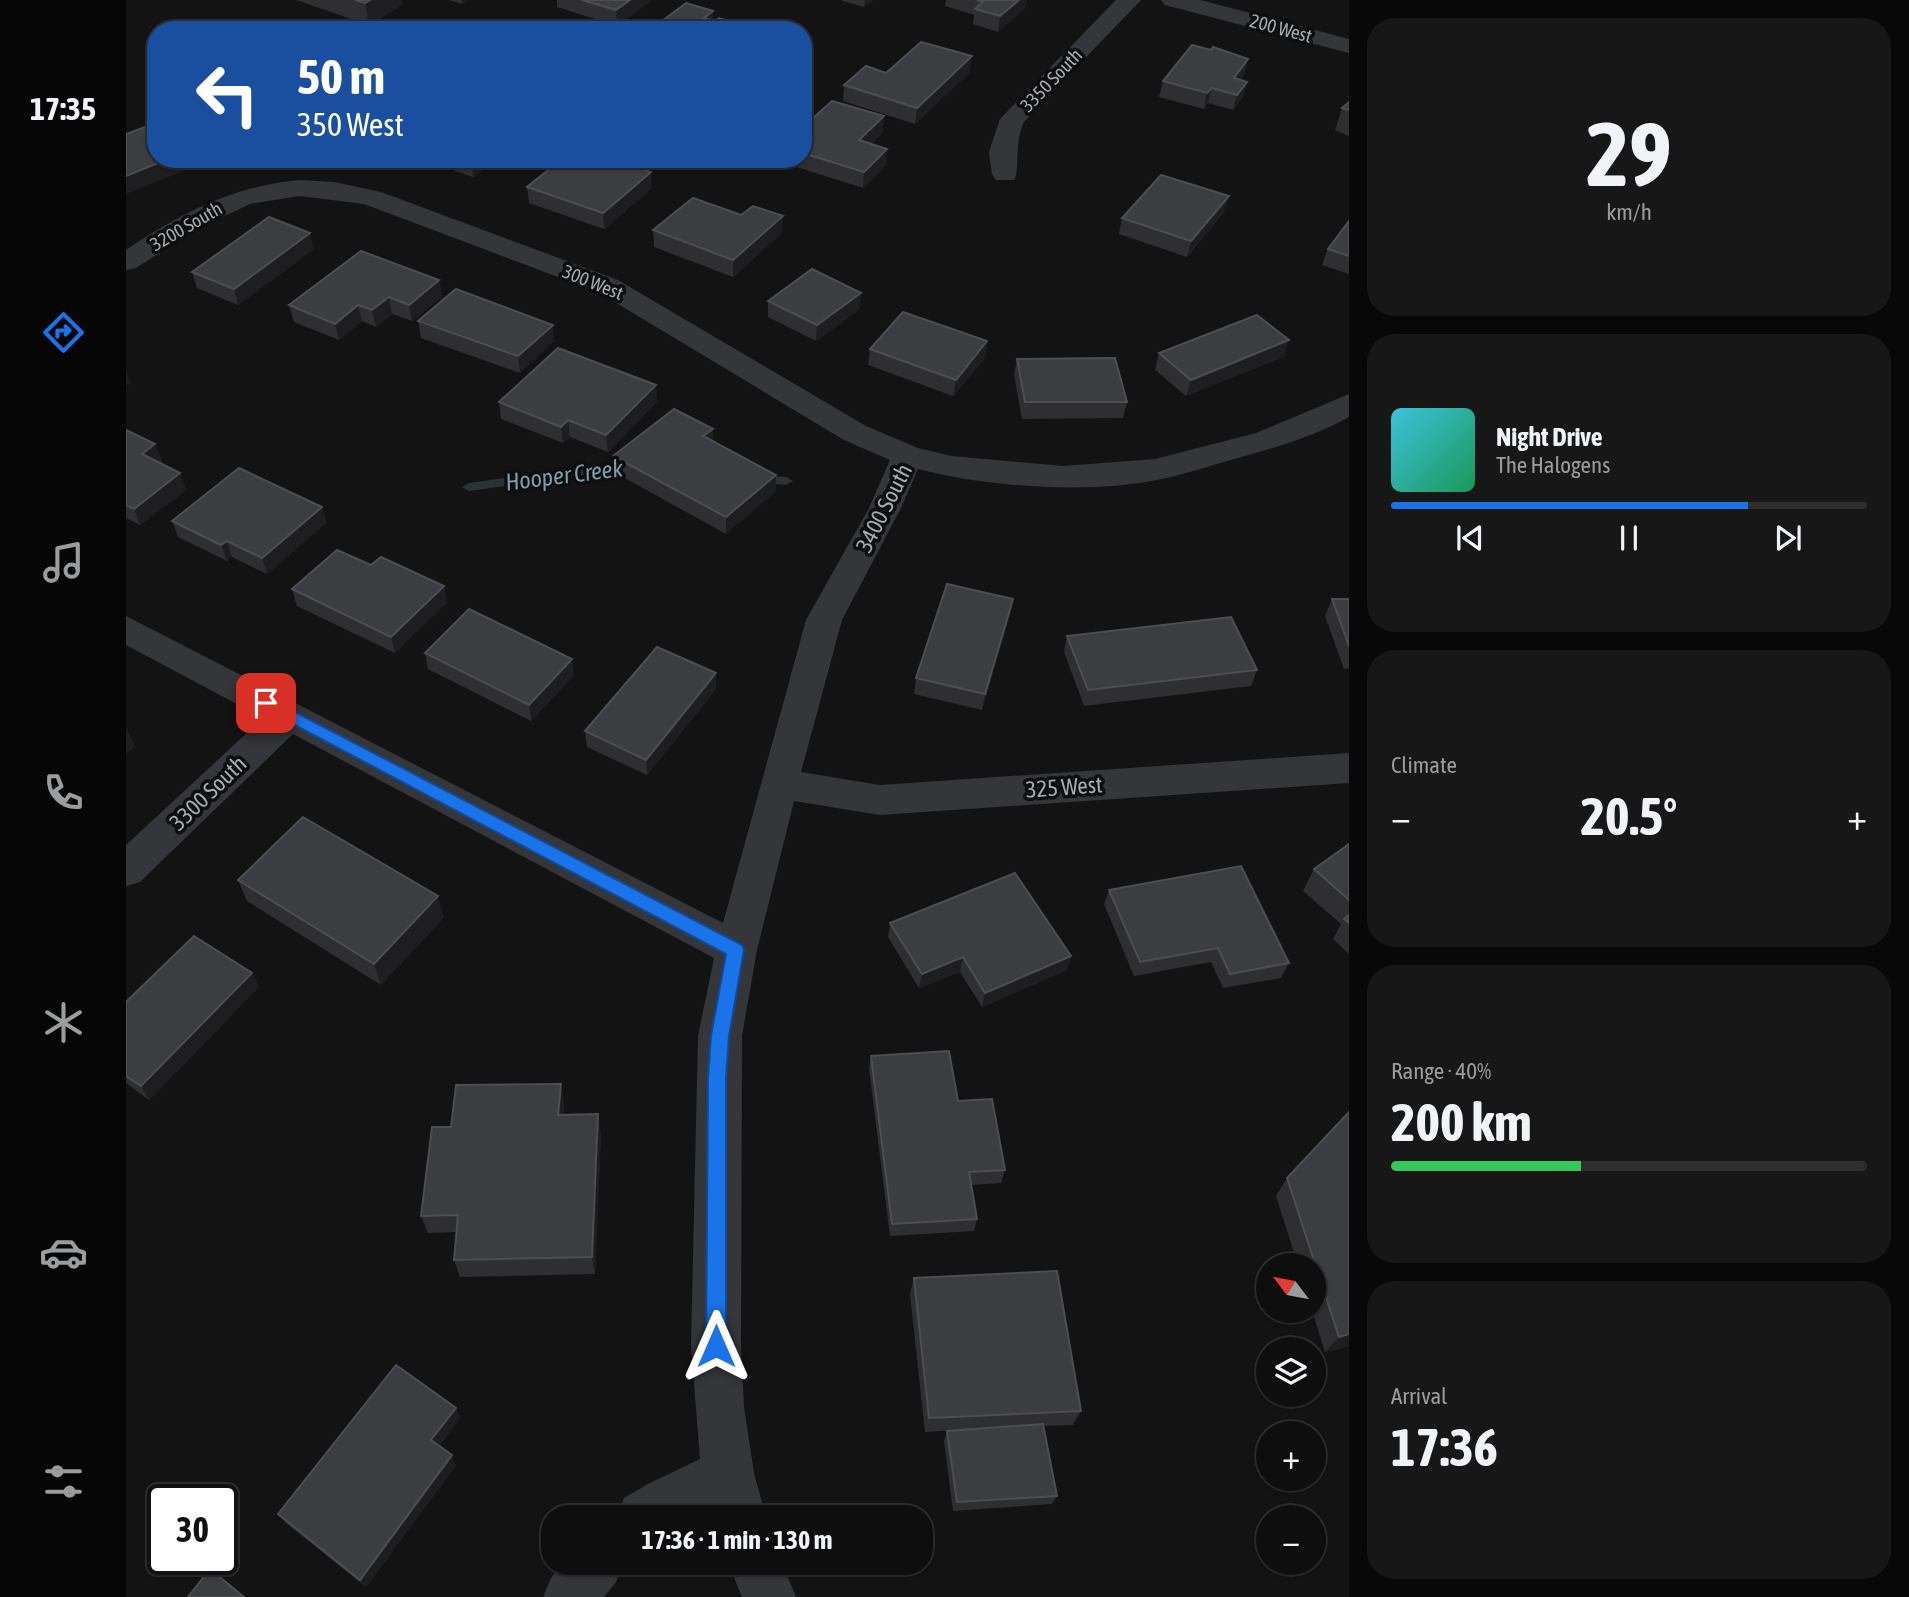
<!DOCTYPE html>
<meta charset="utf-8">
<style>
body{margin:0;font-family:"Asap Condensed",sans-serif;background:#171718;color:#f1f3f6;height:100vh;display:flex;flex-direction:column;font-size:26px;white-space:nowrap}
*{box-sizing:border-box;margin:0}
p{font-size:23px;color:#9b9c9e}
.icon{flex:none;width:38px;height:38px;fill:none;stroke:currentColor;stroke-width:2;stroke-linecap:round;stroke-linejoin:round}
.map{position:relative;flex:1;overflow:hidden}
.sheet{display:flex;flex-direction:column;gap:18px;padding:18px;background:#080808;width:560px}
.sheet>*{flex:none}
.guide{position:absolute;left:21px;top:21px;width:665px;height:147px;border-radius:28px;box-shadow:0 2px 5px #0004,0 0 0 2px #2e2e2f;background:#1a4fa0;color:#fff;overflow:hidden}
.needle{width:46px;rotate:302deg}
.buttons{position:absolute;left:1130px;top:1253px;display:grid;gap:14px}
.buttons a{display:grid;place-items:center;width:70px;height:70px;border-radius:50%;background:#0e0e0f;box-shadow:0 2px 5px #0004,0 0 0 2px #2e2e2f;font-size:35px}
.speed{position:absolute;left:21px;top:1484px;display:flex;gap:14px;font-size:35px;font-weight:700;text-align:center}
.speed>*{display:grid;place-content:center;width:91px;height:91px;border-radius:50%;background:#0e0e0f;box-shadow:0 2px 5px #0004,0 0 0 2px #2e2e2f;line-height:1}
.speed .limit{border:4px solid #111;border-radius:10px;background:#fff;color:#111}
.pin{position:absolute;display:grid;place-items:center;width:60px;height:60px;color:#fff;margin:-30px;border-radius:14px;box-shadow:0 4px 10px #0006}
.me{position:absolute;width:77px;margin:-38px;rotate:0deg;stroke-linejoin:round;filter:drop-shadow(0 0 5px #0008)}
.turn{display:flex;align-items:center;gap:24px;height:147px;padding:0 35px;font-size:32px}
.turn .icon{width:91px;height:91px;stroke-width:2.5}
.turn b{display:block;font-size:49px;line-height:60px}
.big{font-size:52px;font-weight:700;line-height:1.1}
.sheet .tile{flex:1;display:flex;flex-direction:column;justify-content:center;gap:10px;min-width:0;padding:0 24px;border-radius:28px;background:#171718}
.sheet .dial{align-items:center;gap:0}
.dial b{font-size:91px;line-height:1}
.song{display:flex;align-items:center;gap:21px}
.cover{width:84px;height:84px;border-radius:10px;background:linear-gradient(135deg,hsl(190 70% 55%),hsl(150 70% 35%))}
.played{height:7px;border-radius:4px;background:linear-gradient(90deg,#1a73e8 75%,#2e2e2f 75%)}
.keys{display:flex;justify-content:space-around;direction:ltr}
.heat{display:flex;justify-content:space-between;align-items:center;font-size:38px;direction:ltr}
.charge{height:10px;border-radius:5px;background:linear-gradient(90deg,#34c759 40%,#2e2e2f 0)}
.trip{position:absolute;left:415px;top:1505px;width:392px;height:70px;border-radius:28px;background:#0e0e0f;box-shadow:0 2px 5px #0004,0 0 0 2px #2e2e2f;font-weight:700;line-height:70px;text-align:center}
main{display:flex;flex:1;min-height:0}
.dock{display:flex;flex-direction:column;width:126px;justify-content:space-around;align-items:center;background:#060606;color:#9b9c9e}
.dock .icon{width:49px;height:49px}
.dock .active{color:#1a73e8}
.dock b{font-size:32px;color:#f1f3f6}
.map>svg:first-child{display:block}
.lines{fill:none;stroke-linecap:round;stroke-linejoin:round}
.stream{fill:#2b3337;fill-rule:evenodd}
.minor{fill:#353639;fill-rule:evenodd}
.wall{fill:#2f2f32}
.shaded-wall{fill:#1e1e20}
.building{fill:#3c3d40;stroke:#4c4e52;stroke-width:2}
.route{fill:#1a73e8;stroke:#114b97;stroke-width:2}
.labels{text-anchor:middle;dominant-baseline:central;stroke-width:7;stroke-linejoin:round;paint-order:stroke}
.far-street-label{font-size:19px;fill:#a6acb3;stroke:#0e0e0f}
.street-label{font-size:23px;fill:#a6acb3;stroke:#0e0e0f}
.water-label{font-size:24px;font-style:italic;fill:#819cab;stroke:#0e0e0f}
</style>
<main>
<nav class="dock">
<b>17:35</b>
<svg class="icon active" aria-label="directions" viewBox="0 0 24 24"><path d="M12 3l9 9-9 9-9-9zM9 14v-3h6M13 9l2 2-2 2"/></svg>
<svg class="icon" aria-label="music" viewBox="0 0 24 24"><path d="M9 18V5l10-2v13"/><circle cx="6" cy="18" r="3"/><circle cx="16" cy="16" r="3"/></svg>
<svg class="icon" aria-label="phone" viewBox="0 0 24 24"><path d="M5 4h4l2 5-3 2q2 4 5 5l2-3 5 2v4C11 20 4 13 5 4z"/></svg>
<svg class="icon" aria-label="climate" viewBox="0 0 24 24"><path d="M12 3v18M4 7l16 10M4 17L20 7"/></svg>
<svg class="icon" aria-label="car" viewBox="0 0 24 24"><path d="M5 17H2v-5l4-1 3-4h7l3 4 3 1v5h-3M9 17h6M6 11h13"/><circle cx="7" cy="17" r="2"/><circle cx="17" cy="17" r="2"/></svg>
<svg class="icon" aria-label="filters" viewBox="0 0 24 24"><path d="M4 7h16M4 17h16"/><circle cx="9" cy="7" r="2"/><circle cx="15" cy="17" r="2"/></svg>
</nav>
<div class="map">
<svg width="1223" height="1597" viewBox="0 0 1223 1597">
<rect width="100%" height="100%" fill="#131314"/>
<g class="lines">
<!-- stream -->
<g class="stream">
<path d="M 496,462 L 513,464 L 515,467 L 508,471 L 496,470 L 343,491 L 336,487 L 343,483 Z"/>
<path d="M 631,475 L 660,477 L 667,481 L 660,485 L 626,482 L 624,479 Z"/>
</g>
<!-- minor -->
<g class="minor">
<path d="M 990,0 L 1015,0 L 898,122 C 888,142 894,172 888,180 L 870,180 L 866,174 L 863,152 L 874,119 Z"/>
<path d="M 1035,0 L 1074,0 L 1223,39 L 1223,53 L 1039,5 Z"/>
<path d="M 174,180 L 208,182 L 255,192 L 492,280 L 740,426 L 792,448 L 825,456 L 937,466 L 1029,459 L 1130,433 L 1223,394 L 1223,417 C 1187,437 1148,448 1108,459 C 1083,466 1057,475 1031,480 C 961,494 861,487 792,469 L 775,508 L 716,620 L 675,772 L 754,785 L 1223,753 L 1223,783 L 754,815 L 668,801 L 631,950 L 616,1036 L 615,1346 L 618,1407 L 628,1473 L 640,1517 L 588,1517 L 585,1508 L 565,1517 L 491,1517 L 498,1498 L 522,1484 L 574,1459 L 565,1346 L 572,1036 L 588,958 L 167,734 L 14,882 L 0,886 L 0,845 L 137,718 L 0,645 L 0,616 L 597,923 L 680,620 L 743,508 L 764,460 L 718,440 L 472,292 L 238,204 L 174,196 L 124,204 L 69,230 L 10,268 L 0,270 L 0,250 C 55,213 107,186 174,180 Z"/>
<path d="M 437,1563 L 498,1563 L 490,1582 L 478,1597 L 417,1597 L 425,1578 Z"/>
<path d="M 602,1563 L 656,1563 L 670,1597 L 616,1597 Z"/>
</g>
</g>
<!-- wall -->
<g class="wall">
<path d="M 170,0 L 275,0 L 276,5 L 243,25 Z"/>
<path d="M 322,0 L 343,0 L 336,4 Z"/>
<path d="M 431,0 L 526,0 L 491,26 L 431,7 Z"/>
<path d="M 716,0 L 747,0 L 738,7 L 716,1 Z"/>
<path d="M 820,0 L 901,0 L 899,8 L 872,32 L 847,24 L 848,15 L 819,6 Z"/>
<path d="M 1122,59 L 1118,75 L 1114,80 L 1121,82 L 1117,97 L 1107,110 L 1082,103 L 1078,109 L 1033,97 L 1037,81 Z"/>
<path d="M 844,72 L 789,124 L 717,101 L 718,85 Z"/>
<path d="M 1223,102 L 1223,136 L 1209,130 L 1216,108 Z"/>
<path d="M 677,127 L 757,132 L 745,144 L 760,165 L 737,188 L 655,162 L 656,159 L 677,159 Z"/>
<path d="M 296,159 L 370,159 L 347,177 Z"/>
<path d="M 472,166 L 526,188 L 478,229 L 403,203 L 401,187 Z"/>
<path d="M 1098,212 L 1061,257 L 993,234 L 996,218 Z"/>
<path d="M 1223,221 L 1223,274 L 1196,265 L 1202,249 Z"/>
<path d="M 527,230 L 656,233 L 607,277 L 528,247 Z"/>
<path d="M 188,249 L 112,305 L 71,288 L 66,272 Z"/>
<path d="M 313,280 L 316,297 L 286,321 L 266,314 L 250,327 L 236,321 L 213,340 L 168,322 L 163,305 Z"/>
<path d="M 642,301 L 734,309 L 690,341 L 642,317 Z"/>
<path d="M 292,321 L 428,341 L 394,373 L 295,338 Z"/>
<path d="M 861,341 L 859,358 L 827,396 L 742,365 L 744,349 Z"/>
<path d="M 1033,353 L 1158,357 L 1060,396 L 1029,370 Z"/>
<path d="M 891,359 L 1001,402 L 997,418 L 896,419 L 888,375 Z"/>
<path d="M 373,402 L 531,402 L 482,452 L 444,437 L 437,443 L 375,419 Z"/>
<path d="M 587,429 L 587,442 L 650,475 L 650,491 L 600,534 L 488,472 L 487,456 Z"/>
<path d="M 0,430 L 29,444 L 36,461 L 33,463 L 54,473 L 60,490 L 14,525 L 0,518 Z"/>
<path d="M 196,507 L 200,523 L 141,574 L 106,557 L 101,561 L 52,537 L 46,521 Z"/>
<path d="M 245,565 L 318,586 L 321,602 L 269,653 L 171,606 L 166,589 Z"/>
<path d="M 1206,599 L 1223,599 L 1223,668 L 1218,669 L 1199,616 Z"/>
<path d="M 884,615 L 856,710 L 788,694 L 790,678 Z"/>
<path d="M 941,636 L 1131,670 L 1125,686 L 958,706 L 938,652 Z"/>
<path d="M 299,653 L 448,675 L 405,721 L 302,669 Z"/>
<path d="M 590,673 L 590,689 L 521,775 L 461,747 L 459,731 Z"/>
<path d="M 1223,844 L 1223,954 L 1207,939 L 1215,924 L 1177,891 L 1188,869 Z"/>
<path d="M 112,880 L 318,917 L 255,985 L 121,901 Z"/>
<path d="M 983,890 L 1163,963 L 1155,978 L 1097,988 L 1085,962 L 1008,976 L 978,904 Z"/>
<path d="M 764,923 L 945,956 L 941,970 L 856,1007 L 834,972 L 793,988 L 762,937 Z"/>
<path d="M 126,973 L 133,987 L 23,1100 L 0,1083 L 0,1002 Z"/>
<path d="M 745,1056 L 832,1101 L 879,1170 L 875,1183 L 845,1185 L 851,1219 L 848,1231 L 764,1236 L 743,1069 Z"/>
<path d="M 438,1103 L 437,1115 L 475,1133 L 469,1274 L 334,1277 L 328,1260 L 331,1232 L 302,1233 L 295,1216 L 325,1127 Z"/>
<path d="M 1223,1112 L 1223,1346 L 1199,1352 L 1186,1311 L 1188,1311 L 1188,1265 L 1172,1265 L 1150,1196 L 1161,1178 Z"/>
<path d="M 788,1278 L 955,1411 L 947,1425 L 918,1426 L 931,1496 L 926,1504 L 827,1511 L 818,1441 L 821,1431 L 832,1430 L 799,1432 L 784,1294 Z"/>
<path d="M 330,1408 L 334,1418 L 313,1446 L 330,1465 L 240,1587 L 160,1523 L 152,1514 Z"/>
</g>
<!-- shaded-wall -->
<g class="shaded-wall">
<path d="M 244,0 L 275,0 L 276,5 L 243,25 L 239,3 Z"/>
<path d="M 336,0 L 343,0 L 336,4 Z"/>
<path d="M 504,0 L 526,0 L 491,26 L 490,10 Z"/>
<path d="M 739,0 L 747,0 L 738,7 Z"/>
<path d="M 893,0 L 901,0 L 899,8 L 872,32 L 874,16 Z"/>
<path d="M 587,11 L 588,26 L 578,18 Z"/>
<path d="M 846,56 L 844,72 L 789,124 L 791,108 Z"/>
<path d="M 1122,59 L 1118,75 L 1104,94 L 1108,78 Z"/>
<path d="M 1121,82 L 1117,97 L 1107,110 L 1111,95 Z"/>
<path d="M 1086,88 L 1082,103 L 1078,109 L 1081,93 Z"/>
<path d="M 758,116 L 757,132 L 732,156 L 733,140 Z"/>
<path d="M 761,149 L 760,165 L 737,188 L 738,172 Z"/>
<path d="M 42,159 L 70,159 L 72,165 L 0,194 L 0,176 Z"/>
<path d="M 348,159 L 370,159 L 347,177 L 345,161 Z"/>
<path d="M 525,172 L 526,188 L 478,229 L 477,213 Z"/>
<path d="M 1103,196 L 1098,212 L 1061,257 L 1065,241 Z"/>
<path d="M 657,216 L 656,233 L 607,277 L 607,260 Z"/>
<path d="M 184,233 L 188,249 L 112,305 L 108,289 Z"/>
<path d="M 313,280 L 316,297 L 286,321 L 283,305 Z"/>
<path d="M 735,293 L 734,309 L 690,341 L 691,325 Z"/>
<path d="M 263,297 L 266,314 L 250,327 L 246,310 Z"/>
<path d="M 232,305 L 236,321 L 213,340 L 209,324 Z"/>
<path d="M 427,325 L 428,341 L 394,373 L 392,356 Z"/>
<path d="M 1163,340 L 1158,357 L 1060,396 L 1065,380 Z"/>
<path d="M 861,341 L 859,358 L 827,396 L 830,380 Z"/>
<path d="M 0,370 L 5,383 L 0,386 Z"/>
<path d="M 530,385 L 531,402 L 482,452 L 480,435 Z"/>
<path d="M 442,420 L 444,437 L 437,443 L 435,427 Z"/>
<path d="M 587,429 L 587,445 L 577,436 Z"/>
<path d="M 29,444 L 36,461 L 22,471 L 16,454 Z"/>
<path d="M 54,473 L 60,490 L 14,525 L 8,509 Z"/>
<path d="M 650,475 L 650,491 L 600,534 L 600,517 Z"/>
<path d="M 196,507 L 200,523 L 141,574 L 136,558 Z"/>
<path d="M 101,541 L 106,557 L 101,561 L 95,545 Z"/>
<path d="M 318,586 L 321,602 L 269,653 L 265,637 Z"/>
<path d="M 887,599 L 884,615 L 856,710 L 859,694 Z"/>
<path d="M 446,659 L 448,675 L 405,721 L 403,705 Z"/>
<path d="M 590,673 L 590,689 L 521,775 L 520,760 Z"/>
<path d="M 0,727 L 9,746 L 0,754 Z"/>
<path d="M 312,896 L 318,917 L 255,985 L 248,964 Z"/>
<path d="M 945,956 L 941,970 L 856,1007 L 859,993 Z"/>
<path d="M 837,957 L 834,972 L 793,988 L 796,974 Z"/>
<path d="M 126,973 L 133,987 L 23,1100 L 15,1086 Z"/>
<path d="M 435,1084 L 438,1103 L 436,1134 L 432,1115 Z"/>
<path d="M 472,1114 L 475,1133 L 469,1274 L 466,1257 Z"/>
<path d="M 1223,1334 L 1223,1346 L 1199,1352 L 1213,1337 Z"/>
<path d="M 330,1408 L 334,1418 L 310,1450 L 305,1440 Z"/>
<path d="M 326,1455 L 330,1465 L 240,1587 L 234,1580 Z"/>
</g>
<!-- building -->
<g class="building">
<path d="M 229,0 L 244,0 L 239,3 Z"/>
<path d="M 456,0 L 504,0 L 490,10 Z"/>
<path d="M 851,0 L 893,0 L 874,16 L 849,9 L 857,2 Z"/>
<path d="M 560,3 L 587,11 L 578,18 L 589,21 L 593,18 L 632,30 L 524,30 Z"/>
<path d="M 477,27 L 488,30 L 473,30 Z"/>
<path d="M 795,42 L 846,56 L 791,108 L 718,85 L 740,66 L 760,73 Z"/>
<path d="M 1066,45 L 1085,50 L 1087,47 L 1122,59 L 1108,78 L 1121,82 L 1111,95 L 1086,88 L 1081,93 L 1037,81 Z"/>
<path d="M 706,101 L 758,116 L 733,140 L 761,149 L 738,172 L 677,153 L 677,127 Z"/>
<path d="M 1223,102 L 1223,110 L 1216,108 Z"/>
<path d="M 19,127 L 30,135 L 30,159 L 42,159 L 0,176 L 0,134 Z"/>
<path d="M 436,159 L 451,159 L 472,166 L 480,159 L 488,159 L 525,172 L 477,213 L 401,187 Z"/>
<path d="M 1035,175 L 1103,196 L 1065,241 L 996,218 Z"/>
<path d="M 567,198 L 615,215 L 627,206 L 657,216 L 607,260 L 527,230 Z"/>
<path d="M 143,217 L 184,233 L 108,289 L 66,272 Z"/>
<path d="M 1223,221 L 1223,256 L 1202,249 Z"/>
<path d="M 235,251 L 313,280 L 283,305 L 263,297 L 246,310 L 232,305 L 209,324 L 163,305 Z"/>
<path d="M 686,269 L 735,293 L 691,325 L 642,301 Z"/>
<path d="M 330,289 L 427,325 L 392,356 L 292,321 Z"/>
<path d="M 777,312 L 861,341 L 830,380 L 744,349 Z"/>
<path d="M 1131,315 L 1163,340 L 1065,380 L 1033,353 Z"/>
<path d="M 432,348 L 530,385 L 480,435 L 442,420 L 435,427 L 373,402 Z"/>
<path d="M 989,358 L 1001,402 L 899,402 L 891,359 Z"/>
<path d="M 548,409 L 587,429 L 577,436 L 650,475 L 600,517 L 487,456 Z"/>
<path d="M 0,430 L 29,444 L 16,454 L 54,473 L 8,509 L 0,505 Z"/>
<path d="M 113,468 L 196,507 L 136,558 L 101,541 L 95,545 L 46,521 Z"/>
<path d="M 211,550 L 245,565 L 255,557 L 318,586 L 265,637 L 166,589 Z"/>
<path d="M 821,584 L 887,599 L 859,694 L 790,678 Z"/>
<path d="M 1206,599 L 1223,599 L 1223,646 Z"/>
<path d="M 343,609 L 446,659 L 403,705 L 299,653 Z"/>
<path d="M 1105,617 L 1131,670 L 962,690 L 941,636 Z"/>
<path d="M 531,647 L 590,673 L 520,760 L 459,731 Z"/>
<path d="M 177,817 L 312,896 L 248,964 L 112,880 Z"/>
<path d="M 1223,844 L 1223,900 L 1188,869 Z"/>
<path d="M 1115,866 L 1163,963 L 1104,974 L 1092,948 L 1014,962 L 983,890 Z"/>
<path d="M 889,873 L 945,956 L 859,993 L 837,957 L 796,974 L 764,923 Z"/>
<path d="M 1223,915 L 1223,923 L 1218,919 Z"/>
<path d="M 68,936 L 126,973 L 15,1086 L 0,1076 L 0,1002 Z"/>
<path d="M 823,1051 L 832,1101 L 866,1099 L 879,1170 L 843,1172 L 851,1219 L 766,1224 L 745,1056 Z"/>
<path d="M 435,1084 L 432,1115 L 472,1114 L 466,1257 L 328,1260 L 332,1215 L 295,1216 L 306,1127 L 325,1127 L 330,1085 Z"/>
<path d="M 1223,1112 L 1223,1334 L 1213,1337 L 1161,1178 Z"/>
<path d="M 931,1271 L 955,1411 L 803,1418 L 788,1278 Z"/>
<path d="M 270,1365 L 330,1408 L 305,1440 L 326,1455 L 234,1580 L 152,1514 Z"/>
<path d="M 917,1424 L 931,1496 L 831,1502 L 821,1431 Z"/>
<path d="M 84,1569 L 118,1597 L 62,1597 Z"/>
</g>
<!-- route -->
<path class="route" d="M 140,697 L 616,945 L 618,950 L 603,1036 L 600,1078 L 600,1346 L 597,1353 L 590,1356 L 583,1353 L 580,1346 L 582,1078 L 585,1036 L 600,954 L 135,707 L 133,703 Z"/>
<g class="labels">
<!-- far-street labels -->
<g class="far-street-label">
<text transform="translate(1155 28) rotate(15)">200 West</text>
<text transform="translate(925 80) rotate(-46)">3350 South</text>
<text transform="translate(60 226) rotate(-30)">3200 South</text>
<text transform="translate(467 282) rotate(22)">300 West</text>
</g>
<!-- street labels -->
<g class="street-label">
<text transform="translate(758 508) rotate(-63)">3400 South</text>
<text transform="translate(938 787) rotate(-4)">325 West</text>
<text transform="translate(82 793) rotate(-44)">3300 South</text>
</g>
<!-- water labels -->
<g class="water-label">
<text transform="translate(438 475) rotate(-7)">Hooper Creek</text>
</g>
</g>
</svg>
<div class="buttons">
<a><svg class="needle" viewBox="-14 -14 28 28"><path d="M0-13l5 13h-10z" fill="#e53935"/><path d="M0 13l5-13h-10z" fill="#9b9c9e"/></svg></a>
<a><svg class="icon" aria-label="layers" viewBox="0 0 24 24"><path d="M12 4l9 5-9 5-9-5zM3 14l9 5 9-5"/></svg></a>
<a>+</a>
<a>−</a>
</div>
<div class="speed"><div class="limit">30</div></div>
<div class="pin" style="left:140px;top:703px;background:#d93025"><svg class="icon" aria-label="arrive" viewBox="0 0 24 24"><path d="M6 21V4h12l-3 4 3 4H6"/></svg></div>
<svg class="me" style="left:590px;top:1346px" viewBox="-20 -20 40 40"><path d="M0-17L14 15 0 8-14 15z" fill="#1a73e8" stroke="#fff" stroke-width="4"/></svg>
<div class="trip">17:36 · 1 min · 130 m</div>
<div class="guide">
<div class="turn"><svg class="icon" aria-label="left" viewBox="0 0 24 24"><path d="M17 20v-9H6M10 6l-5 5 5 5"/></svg><div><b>50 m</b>350 West</div></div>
</div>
</div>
<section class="sheet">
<div class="tile dial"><b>29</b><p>km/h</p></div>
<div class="tile">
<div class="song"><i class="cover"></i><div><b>Night Drive</b><p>The Halogens</p></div></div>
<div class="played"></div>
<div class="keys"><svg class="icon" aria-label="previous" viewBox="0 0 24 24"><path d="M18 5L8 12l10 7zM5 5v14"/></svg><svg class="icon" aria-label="pause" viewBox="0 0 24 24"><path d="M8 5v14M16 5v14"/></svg><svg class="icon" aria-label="next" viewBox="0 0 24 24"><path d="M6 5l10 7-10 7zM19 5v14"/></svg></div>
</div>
<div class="tile"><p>Climate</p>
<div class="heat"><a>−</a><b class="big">20.5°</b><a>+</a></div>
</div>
<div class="tile"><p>Range · 40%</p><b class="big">200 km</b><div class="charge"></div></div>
<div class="tile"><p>Arrival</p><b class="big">17:36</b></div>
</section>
</main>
